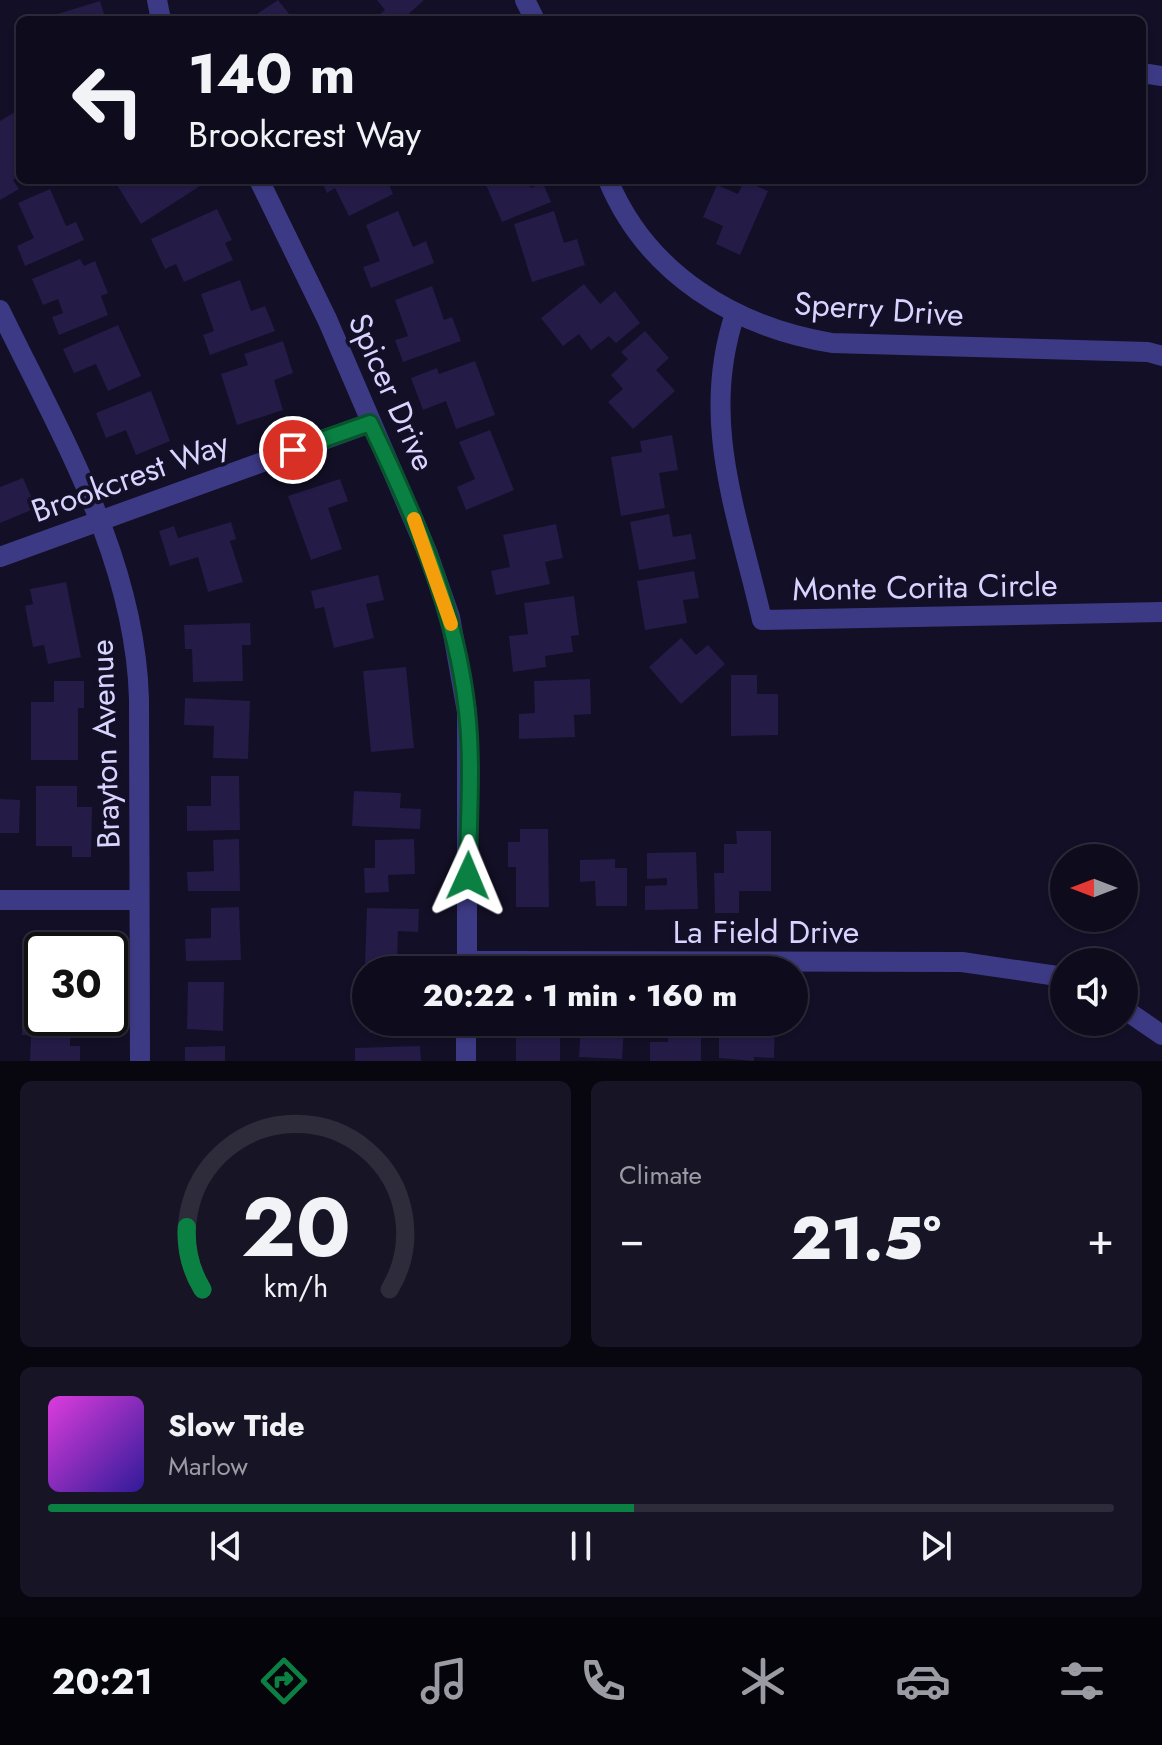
<!DOCTYPE html>
<meta charset="utf-8">
<style>
body{margin:0;font-family:Jost,sans-serif;background:#171425;color:#f1f3f6;height:100vh;display:flex;flex-direction:column;font-size:30px;white-space:nowrap}
*{box-sizing:border-box;margin:0}
p{font-size:26px;color:#9b9ba3}
.icon{flex:none;width:44px;height:44px;fill:none;stroke:currentColor;stroke-width:2;stroke-linecap:round;stroke-linejoin:round}
.map{position:relative;height:1061px;overflow:hidden}
.drawer{display:flex;flex-direction:column;gap:20px;padding:20px;background:#08060f;flex:1}
.drawer>*{flex:none}
.top-card{position:absolute;left:16px;top:16px;width:1130px;height:168px;border-radius:12px;box-shadow:0 2px 6px #0004,0 0 0 2px #2e2b3b;background:#0e0b1c;color:#f1f3f6;overflow:hidden}
.needle{width:52px;rotate:270deg}
.controls{position:absolute;left:1050px;top:844px;display:grid;gap:16px}
.controls a{display:grid;place-items:center;width:88px;height:88px;border-radius:50%;background:#0e0b1c;box-shadow:0 2px 6px #0004,0 0 0 2px #2e2b3b;font-size:40px}
.speed{position:absolute;left:24px;top:932px;display:flex;gap:16px;font-size:40px;font-weight:700;text-align:center}
.speed>*{display:grid;place-content:center;width:104px;height:104px;border-radius:50%;background:#0e0b1c;box-shadow:0 2px 6px #0004,0 0 0 2px #2e2b3b;line-height:1}
.speed .limit{border:4px solid #111;border-radius:12px;background:#fff;color:#111}
.pin{position:absolute;display:grid;place-items:center;width:68px;height:68px;color:#fff;margin:-34px;border:4px solid #fff;border-radius:50%;box-shadow:0 2px 8px #0007}
.me{position:absolute;width:88px;margin:-44px;rotate:1deg;stroke-linejoin:round;filter:drop-shadow(0 0 6px #0008)}
.turn{display:flex;align-items:center;gap:28px;height:168px;padding:0 40px;font-size:36px}
.turn .icon{width:104px;height:104px;stroke-width:2.5}
.turn b{display:block;font-size:56px;line-height:68px}
.big{font-size:60px;font-weight:800;line-height:1.1}
.drawer .tile{flex:1;display:flex;flex-direction:column;justify-content:center;gap:12px;min-width:0;padding:0 28px;border-radius:12px;background:#171425}
.drawer .dial{align-items:center;gap:0}
.dial svg{height:208px;overflow:visible;fill:none;stroke:#2e2b3b;stroke-width:7;stroke-linecap:round;text-anchor:middle}
.dial text{fill:#f1f3f6;stroke:none}
.song{display:flex;align-items:center;gap:24px}
.cover{width:96px;height:96px;border-radius:12px;background:linear-gradient(135deg,hsl(300 70% 55%),hsl(250 70% 35%))}
.played{height:8px;border-radius:4px;background:linear-gradient(90deg,#0b8043 55%,#2e2b3b 55%)}
.keys{display:flex;justify-content:space-around;direction:ltr}
.heat{display:flex;justify-content:space-between;align-items:center;font-size:44px;direction:ltr}
.drawer .tiles{flex:1;display:grid;gap:20px;grid-template-columns:1fr 1fr}
.tile:last-child{grid-column:span 2}
.trip{position:absolute;left:352px;top:956px;width:456px;height:80px;border-radius:40px;background:#0e0b1c;box-shadow:0 2px 6px #0004,0 0 0 2px #2e2b3b;font-weight:800;line-height:80px;text-align:center}
.tab-bar{display:flex;height:128px;justify-content:space-around;align-items:center;background:#06040b;color:#9b9ba3}
.tab-bar .icon{width:56px;height:56px}
.tab-bar .current{color:#0b8043}
.tab-bar b{font-size:36px;color:#f1f3f6}
.map>svg:first-child{display:block}
.building{fill:#241b47}
.lines{fill:none;stroke-linecap:round;stroke-linejoin:round}
.minor{stroke:#3d3a85;stroke-width:20}
.route-casing{stroke:#07532c;stroke-width:20}
.route{stroke:#0b8043;stroke-width:14}
.slow{stroke:#f59e0b;stroke-width:14}
.labels{text-anchor:middle;dominant-baseline:central;stroke-width:8;stroke-linejoin:round;paint-order:stroke}
.street-label{font-size:32px;fill:#d9d4ff;stroke:#130f26}
</style>
<div class="map">
<svg width="1162" height="1061" viewBox="0 0 1162 1061">
<rect width="100%" height="100%" fill="#130f26"/>
<!-- building -->
<g class="building">
<path d="M 278,0 L 294,20 L 248,20 Z"/>
<path d="M 377,0 L 424,0 L 402,20 L 385,20 L 380,14 L 385,10 Z"/>
<path d="M 100,1 L 106,20 L 41,20 L 41,19 Z"/>
<path d="M 18,110 L 20,176 L 13,180 L 19,189 L 0,200 L 0,121 Z"/>
<path d="M 114,180 L 196,180 L 200,186 L 141,224 Z"/>
<path d="M 321,180 L 387,180 L 393,194 L 349,216 L 335,188 L 327,193 Z"/>
<path d="M 484,180 L 527,180 L 531,188 L 543,183 L 551,202 L 502,222 Z"/>
<path d="M 744,181 L 768,191 L 740,255 L 716,244 L 723,226 L 703,217 L 717,185 L 738,194 Z"/>
<path d="M 50,189 L 66,226 L 76,222 L 84,240 L 25,266 L 17,246 L 34,238 L 18,203 Z"/>
<path d="M 217,209 L 232,240 L 225,243 L 233,260 L 184,282 L 176,264 L 165,269 L 151,239 Z"/>
<path d="M 398,211 L 413,247 L 426,241 L 434,263 L 371,288 L 363,267 L 380,261 L 366,225 Z"/>
<path d="M 554,211 L 564,243 L 577,239 L 585,265 L 532,282 L 514,224 Z"/>
<path d="M 80,259 L 84,266 L 95,261 L 108,293 L 101,296 L 108,315 L 59,335 L 52,317 L 63,313 L 58,299 L 43,305 L 32,279 Z"/>
<path d="M 240,280 L 251,311 L 265,306 L 275,331 L 210,355 L 203,335 L 214,331 L 201,294 Z"/>
<path d="M 584,284 L 600,304 L 615,291 L 640,323 L 616,343 L 609,336 L 591,350 L 579,334 L 563,346 L 541,318 Z"/>
<path d="M 432,286 L 444,320 L 452,317 L 461,341 L 403,362 L 395,340 L 408,336 L 395,300 Z"/>
<path d="M 118,325 L 141,376 L 108,391 L 96,364 L 74,373 L 63,349 Z"/>
<path d="M 645,331 L 669,358 L 656,370 L 675,391 L 633,429 L 608,402 L 623,389 L 611,375 L 628,359 L 621,352 Z"/>
<path d="M 283,341 L 293,373 L 274,380 L 283,410 L 237,425 L 221,374 L 248,365 L 244,354 Z"/>
<path d="M 475,361 L 495,415 L 456,429 L 446,401 L 423,410 L 411,378 L 437,368 L 439,374 Z"/>
<path d="M 151,391 L 170,441 L 136,455 L 126,430 L 106,438 L 96,413 Z"/>
<path d="M 490,430 L 514,490 L 466,510 L 457,487 L 475,479 L 459,442 Z"/>
<path d="M 672,435 L 678,470 L 659,473 L 665,508 L 621,516 L 611,457 L 642,452 L 640,441 Z"/>
<path d="M 23,478 L 36,508 L 0,523 L 0,487 Z"/>
<path d="M 340,479 L 348,501 L 328,508 L 342,549 L 311,560 L 288,496 Z"/>
<path d="M 669,514 L 673,537 L 691,534 L 696,559 L 639,570 L 630,522 Z"/>
<path d="M 231,522 L 236,539 L 230,541 L 243,582 L 208,592 L 198,557 L 170,566 L 159,531 L 174,526 L 178,538 Z"/>
<path d="M 556,524 L 563,558 L 545,562 L 550,584 L 496,595 L 491,571 L 510,567 L 503,535 Z"/>
<path d="M 694,571 L 699,598 L 683,600 L 687,623 L 645,630 L 637,581 Z"/>
<path d="M 378,575 L 384,600 L 366,604 L 374,638 L 334,648 L 324,607 L 315,609 L 311,591 Z"/>
<path d="M 66,582 L 81,657 L 48,664 L 44,645 L 33,647 L 25,606 L 33,604 L 30,589 Z"/>
<path d="M 574,596 L 579,635 L 571,636 L 573,652 L 545,656 L 546,667 L 513,672 L 509,636 L 528,634 L 524,603 Z"/>
<path d="M 250,623 L 251,645 L 242,645 L 243,681 L 193,682 L 192,649 L 185,649 L 184,625 Z"/>
<path d="M 681,638 L 696,655 L 708,645 L 725,664 L 681,704 L 649,667 Z"/>
<path d="M 406,667 L 414,748 L 371,752 L 363,671 Z"/>
<path d="M 731,675 L 757,675 L 757,694 L 778,694 L 778,735 L 731,736 Z"/>
<path d="M 590,679 L 591,714 L 574,715 L 575,737 L 519,739 L 519,714 L 535,713 L 534,681 Z"/>
<path d="M 54,681 L 84,681 L 84,708 L 78,708 L 78,760 L 31,760 L 31,702 L 54,702 Z"/>
<path d="M 185,698 L 250,701 L 248,759 L 213,758 L 214,726 L 184,725 Z"/>
<path d="M 211,776 L 239,776 L 240,830 L 187,831 L 187,806 L 211,806 Z"/>
<path d="M 36,786 L 77,786 L 77,807 L 92,807 L 91,857 L 72,857 L 72,846 L 36,846 Z"/>
<path d="M 354,791 L 401,793 L 400,808 L 421,809 L 420,829 L 352,826 Z"/>
<path d="M 0,799 L 20,800 L 19,833 L 0,833 Z"/>
<path d="M 520,829 L 548,829 L 549,907 L 516,907 L 516,867 L 508,867 L 508,842 L 520,842 Z"/>
<path d="M 736,831 L 771,831 L 771,891 L 739,891 L 739,913 L 715,913 L 714,873 L 724,873 L 724,844 L 737,844 Z"/>
<path d="M 239,839 L 240,891 L 188,891 L 187,872 L 214,871 L 213,840 Z"/>
<path d="M 414,839 L 415,874 L 388,875 L 389,892 L 365,893 L 364,868 L 375,868 L 375,840 Z"/>
<path d="M 696,852 L 698,909 L 645,910 L 645,886 L 667,885 L 667,878 L 647,879 L 647,853 Z"/>
<path d="M 615,859 L 615,868 L 627,868 L 627,906 L 596,906 L 595,881 L 580,882 L 580,860 Z"/>
<path d="M 239,907 L 241,960 L 186,961 L 185,939 L 211,938 L 211,908 Z"/>
<path d="M 367,908 L 419,909 L 418,932 L 398,931 L 397,964 L 365,963 Z"/>
<path d="M 42,953 L 42,978 L 32,978 L 31,954 Z"/>
<path d="M 188,982 L 224,982 L 223,1031 L 187,1029 Z"/>
<path d="M 22,1010 L 42,1010 L 42,1018 L 70,1018 L 70,1046 L 80,1046 L 80,1061 L 30,1061 L 31,1035 L 22,1035 Z"/>
<path d="M 369,1022 L 399,1022 L 400,1033 L 369,1033 Z"/>
<rect x="516" y="1022" width="44" height="39"/>
<path d="M 668,1022 L 701,1022 L 701,1061 L 650,1061 L 650,1042 L 668,1042 Z"/>
<path d="M 749,1022 L 775,1022 L 774,1058 L 754,1057 L 754,1061 L 719,1058 L 719,1025 L 749,1025 Z"/>
<path d="M 581,1023 L 624,1026 L 622,1059 L 579,1057 Z"/>
<path d="M 225,1046 L 225,1061 L 185,1061 L 185,1047 Z"/>
<path d="M 420,1046 L 421,1061 L 355,1061 L 355,1048 Z"/>
</g>
<g class="lines">
<!-- minor -->
<g class="minor">
<path d="M 157,0 L 161,20"/>
<path d="M 525,0 L 535,20"/>
<path d="M 1142,73 L 1162,76"/>
<path d="M 259,180 L 327,319 L 428,554 L 450,617 L 467,712 L 467,970"/>
<path d="M 608,180 C 647,274 735,327 832,343 L 1148,352 L 1162,356"/>
<path d="M 0,310 C 60,434 135,558 139,699 L 140,1061"/>
<path d="M 735,314 C 699,421 738,515 762,620 L 1162,612"/>
<path d="M 0,557 L 370,423"/>
<path d="M 0,900 L 139,900"/>
<path d="M 467,961 L 962,962 L 1064,977"/>
<path d="M 1124,1009 L 1162,1035"/>
<path d="M 466,1061 L 466,1022"/>
</g>
</g>
<g class="lines">
<defs>
<path id="route" d="M 293,450 L 370,423 C 414,515 456,608 467,711 C 473,766 468,822 468,876"/>
</defs>
<!-- route casing -->
<use href="#route" class="route-casing"/>
<!-- route -->
<use href="#route" class="route"/>
<!-- slow -->
<path class="slow" d="M 414,519 L 451,624"/>
</g>
<g class="labels">
<!-- street labels -->
<g class="street-label">
<text transform="translate(879 309) rotate(4)">Sperry Drive</text>
<text transform="translate(392 392) rotate(66)">Spicer Drive</text>
<text transform="translate(130 477) rotate(-20)">Brookcrest Way</text>
<text transform="translate(925 587) rotate(-1)">Monte Corita Circle</text>
<text transform="translate(105 744) rotate(-92)">Brayton Avenue</text>
<text x="766" y="932">La Field Drive</text>
</g>
</g>
</svg>
<div class="controls">
<a><svg class="needle" viewBox="-14 -14 28 28"><path d="M0-13l5 13h-10z" fill="#e53935"/><path d="M0 13l5-13h-10z" fill="#9b9ba3"/></svg></a>
<a><svg class="icon" aria-label="sound" viewBox="0 0 24 24"><path d="M4 9h4l5-4v14l-5-4H4zM17 9q2 3 0 6"/></svg></a>
</div>
<div class="speed"><div class="limit">30</div></div>
<div class="pin" style="left:293px;top:450px;background:#d93025"><svg class="icon" aria-label="arrive" viewBox="0 0 24 24"><path d="M6 21V4h12l-3 4 3 4H6"/></svg></div>
<svg class="me" style="left:468px;top:876px" viewBox="-20 -20 40 40"><path d="M0-17L14 15 0 8-14 15z" fill="#0b8043" stroke="#fff" stroke-width="4"/></svg>
<div class="trip">20:22 · 1 min · 160 m</div>
<div class="top-card">
<div class="turn"><svg class="icon" aria-label="left" viewBox="0 0 24 24"><path d="M17 20v-9H6M10 6l-5 5 5 5"/></svg><div><b>140 m</b>Brookcrest Way</div></div>
</div>
</div>
<section class="drawer">
<div class="tiles">
<div class="tile dial"><svg viewBox="0 0 100 80">
<path d="M14 69A42 42 0 1 1 86 69"/>
<path d="M14 69A42 42 0 0 1 8 45" stroke="#0b8043"/>
<text x="50" y="56" font-size="32" font-weight="700">20</text>
<text x="50" y="72" font-size="11">km/h</text>
</svg></div>
<div class="tile"><p>Climate</p>
<div class="heat"><a>−</a><b class="big">21.5°</b><a>+</a></div>
</div>
<div class="tile">
<div class="song"><i class="cover"></i><div><b>Slow Tide</b><p>Marlow</p></div></div>
<div class="played"></div>
<div class="keys"><svg class="icon" aria-label="previous" viewBox="0 0 24 24"><path d="M18 5L8 12l10 7zM5 5v14"/></svg><svg class="icon" aria-label="pause" viewBox="0 0 24 24"><path d="M8 5v14M16 5v14"/></svg><svg class="icon" aria-label="next" viewBox="0 0 24 24"><path d="M6 5l10 7-10 7zM19 5v14"/></svg></div>
</div>
</div>
</section>
<nav class="tab-bar">
<b>20:21</b>
<svg class="icon current" aria-label="directions" viewBox="0 0 24 24"><path d="M12 3l9 9-9 9-9-9zM9 14v-3h6M13 9l2 2-2 2"/></svg>
<svg class="icon" aria-label="music" viewBox="0 0 24 24"><path d="M9 18V5l10-2v13"/><circle cx="6" cy="18" r="3"/><circle cx="16" cy="16" r="3"/></svg>
<svg class="icon" aria-label="phone" viewBox="0 0 24 24"><path d="M5 4h4l2 5-3 2q2 4 5 5l2-3 5 2v4C11 20 4 13 5 4z"/></svg>
<svg class="icon" aria-label="climate" viewBox="0 0 24 24"><path d="M12 3v18M4 7l16 10M4 17L20 7"/></svg>
<svg class="icon" aria-label="car" viewBox="0 0 24 24"><path d="M5 17H2v-5l4-1 3-4h7l3 4 3 1v5h-3M9 17h6M6 11h13"/><circle cx="7" cy="17" r="2"/><circle cx="17" cy="17" r="2"/></svg>
<svg class="icon" aria-label="filters" viewBox="0 0 24 24"><path d="M4 7h16M4 17h16"/><circle cx="9" cy="7" r="2"/><circle cx="15" cy="17" r="2"/></svg>
</nav>
